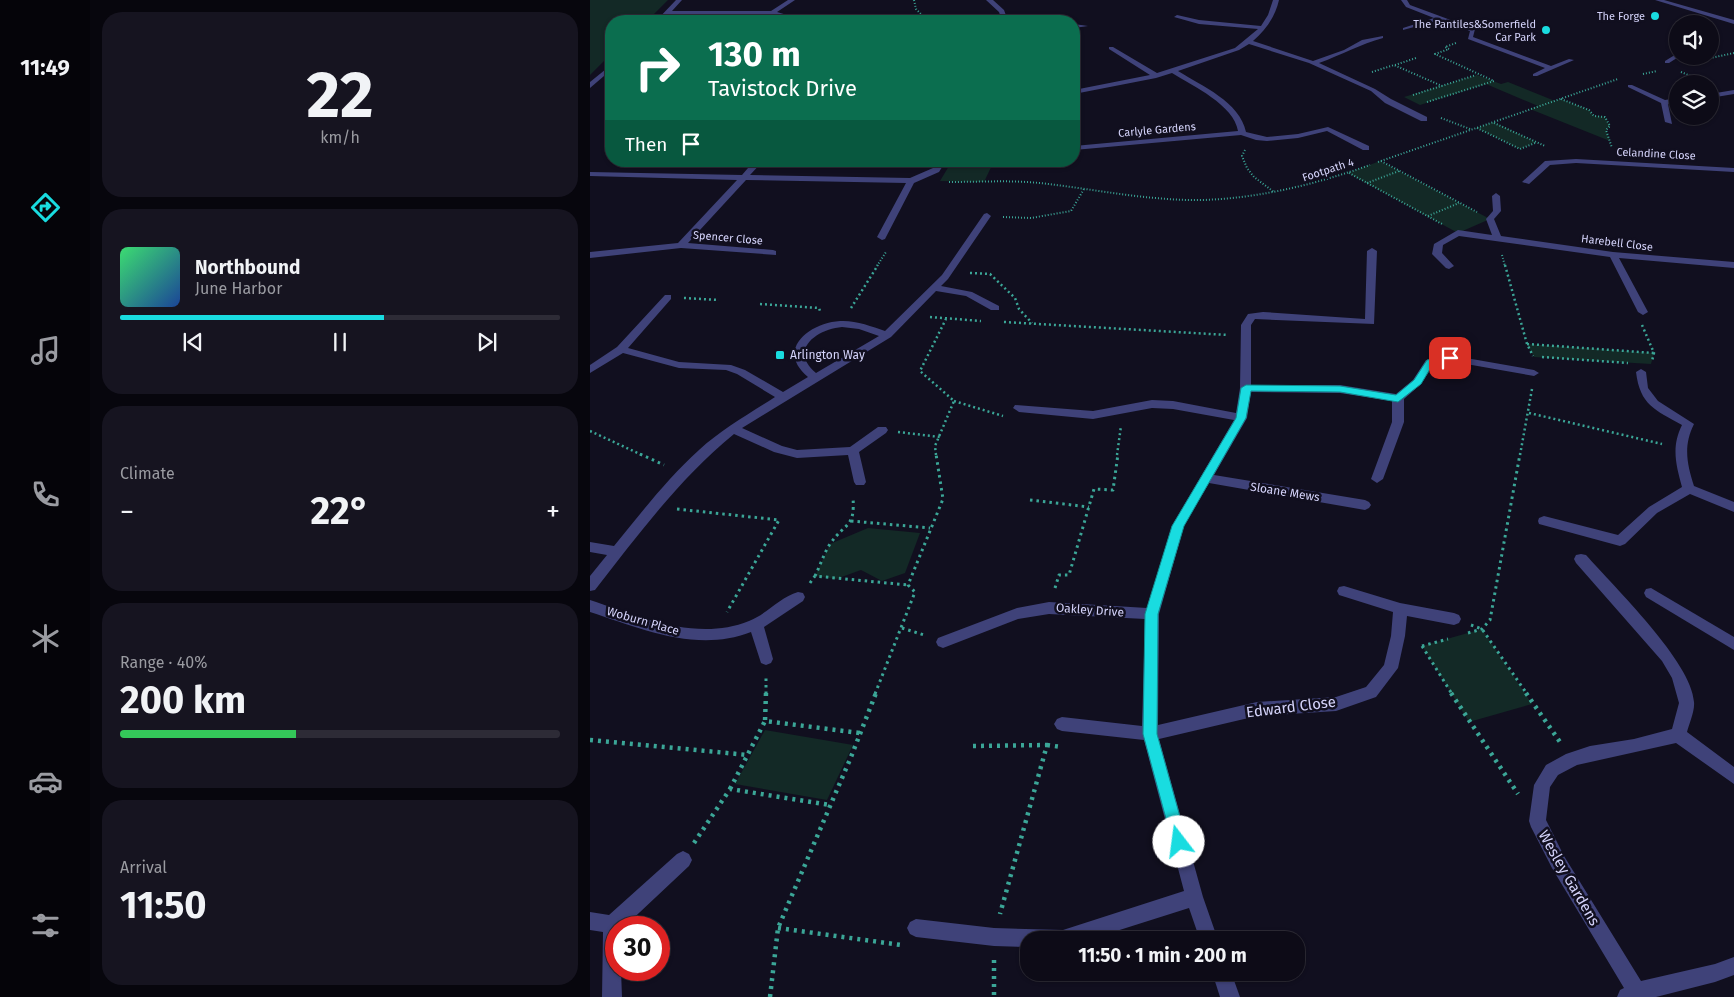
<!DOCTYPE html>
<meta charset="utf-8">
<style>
body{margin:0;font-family:"Fira Sans",sans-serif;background:#161420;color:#f1f3f6;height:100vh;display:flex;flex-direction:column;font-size:19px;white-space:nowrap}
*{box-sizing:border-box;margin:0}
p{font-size:16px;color:#9a9ba1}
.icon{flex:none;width:28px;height:28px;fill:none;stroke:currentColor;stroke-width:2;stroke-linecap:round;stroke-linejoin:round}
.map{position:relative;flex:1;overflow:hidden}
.details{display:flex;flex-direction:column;gap:12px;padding:12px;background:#07060d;width:500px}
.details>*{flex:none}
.hud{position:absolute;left:15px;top:15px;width:475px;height:152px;border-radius:20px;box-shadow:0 1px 4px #0004,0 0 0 1px #2d2b36;background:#0b6e4f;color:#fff;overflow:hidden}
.controls{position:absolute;left:1079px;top:15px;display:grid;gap:10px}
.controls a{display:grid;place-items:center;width:50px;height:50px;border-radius:50%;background:#0d0b17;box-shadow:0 1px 4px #0004,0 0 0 1px #2d2b36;font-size:25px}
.speed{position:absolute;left:15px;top:916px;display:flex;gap:10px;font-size:25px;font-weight:700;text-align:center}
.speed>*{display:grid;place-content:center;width:65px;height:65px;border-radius:50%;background:#0d0b17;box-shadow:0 1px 4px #0004,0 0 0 1px #2d2b36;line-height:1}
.speed .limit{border:8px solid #d22;background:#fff;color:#111}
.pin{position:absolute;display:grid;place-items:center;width:42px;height:42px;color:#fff;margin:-21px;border-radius:10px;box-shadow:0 2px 8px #0006}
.me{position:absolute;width:55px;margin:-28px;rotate:345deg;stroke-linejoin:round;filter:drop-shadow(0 0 4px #0008)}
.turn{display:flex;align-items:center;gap:18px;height:105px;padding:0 20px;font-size:22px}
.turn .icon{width:65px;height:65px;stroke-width:2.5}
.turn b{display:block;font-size:35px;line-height:42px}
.then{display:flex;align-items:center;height:48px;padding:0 20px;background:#0003;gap:10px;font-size:19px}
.big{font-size:38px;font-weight:700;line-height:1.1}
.details .widget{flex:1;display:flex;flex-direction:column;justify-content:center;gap:8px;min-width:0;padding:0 18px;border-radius:20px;background:#161420}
.details .dial{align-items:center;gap:0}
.dial b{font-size:65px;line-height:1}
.song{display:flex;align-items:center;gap:15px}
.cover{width:60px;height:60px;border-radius:8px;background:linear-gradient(135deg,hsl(140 70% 55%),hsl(220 70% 35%))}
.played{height:5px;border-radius:2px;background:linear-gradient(90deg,#19dce0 60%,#2d2b36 60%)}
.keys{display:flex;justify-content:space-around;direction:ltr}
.heat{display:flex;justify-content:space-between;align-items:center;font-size:28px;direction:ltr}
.charge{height:8px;border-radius:4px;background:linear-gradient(90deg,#34c759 40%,#2d2b36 0)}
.trip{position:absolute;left:430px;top:931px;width:285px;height:50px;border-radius:20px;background:#0d0b17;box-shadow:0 1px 4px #0004,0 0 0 1px #2d2b36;font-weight:700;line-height:50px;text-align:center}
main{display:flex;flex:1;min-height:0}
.tab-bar{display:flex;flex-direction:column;width:90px;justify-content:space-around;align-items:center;background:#050409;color:#9a9ba1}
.tab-bar .icon{width:35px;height:35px}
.tab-bar .current{color:#19dce0}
.tab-bar b{font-size:22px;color:#f1f3f6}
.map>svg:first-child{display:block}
.green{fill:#132926}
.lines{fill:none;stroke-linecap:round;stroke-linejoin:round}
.path-far3{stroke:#3ba697;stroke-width:2;stroke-dasharray:1 2;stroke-linecap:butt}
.path-far2{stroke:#3ba697;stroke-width:2.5;stroke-dasharray:2 3;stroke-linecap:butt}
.path-far1{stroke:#3ba697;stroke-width:3;stroke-dasharray:2.5 4;stroke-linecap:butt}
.path{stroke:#3ba697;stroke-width:4.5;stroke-dasharray:3 5;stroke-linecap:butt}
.minor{fill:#3f4279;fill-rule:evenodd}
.route{fill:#19dce0;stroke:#108f92}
.poi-dot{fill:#19dce0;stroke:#110f1f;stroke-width:2}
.labels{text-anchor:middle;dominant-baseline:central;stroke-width:5;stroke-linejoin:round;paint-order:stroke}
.far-poi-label{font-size:11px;fill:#d4d3fa;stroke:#110f1f;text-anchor:end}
.far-street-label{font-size:11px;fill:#d4d3fa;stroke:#110f1f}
.poi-label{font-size:12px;fill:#d4d3fa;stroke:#110f1f;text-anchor:start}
.street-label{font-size:12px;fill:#d4d3fa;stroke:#110f1f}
.near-street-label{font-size:15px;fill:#d4d3fa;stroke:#110f1f}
</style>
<main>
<nav class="tab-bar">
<b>11:49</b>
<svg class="icon current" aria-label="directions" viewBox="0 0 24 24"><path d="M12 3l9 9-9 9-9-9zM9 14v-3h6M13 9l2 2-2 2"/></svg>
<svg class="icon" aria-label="music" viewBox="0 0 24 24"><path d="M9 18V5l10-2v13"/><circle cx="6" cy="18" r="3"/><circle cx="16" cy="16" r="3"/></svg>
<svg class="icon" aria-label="phone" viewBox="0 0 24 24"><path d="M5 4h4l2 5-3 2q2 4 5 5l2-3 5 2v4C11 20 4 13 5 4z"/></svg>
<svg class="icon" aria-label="climate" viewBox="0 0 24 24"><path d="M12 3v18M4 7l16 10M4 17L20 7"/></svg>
<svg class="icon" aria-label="car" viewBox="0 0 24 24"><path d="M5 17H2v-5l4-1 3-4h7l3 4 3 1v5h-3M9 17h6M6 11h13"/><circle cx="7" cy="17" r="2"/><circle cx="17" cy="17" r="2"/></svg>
<svg class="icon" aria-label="filters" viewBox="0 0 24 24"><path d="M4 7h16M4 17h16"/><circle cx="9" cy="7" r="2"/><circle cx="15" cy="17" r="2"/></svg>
</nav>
<section class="details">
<div class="widget dial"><b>22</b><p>km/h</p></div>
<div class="widget">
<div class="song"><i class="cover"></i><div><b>Northbound</b><p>June Harbor</p></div></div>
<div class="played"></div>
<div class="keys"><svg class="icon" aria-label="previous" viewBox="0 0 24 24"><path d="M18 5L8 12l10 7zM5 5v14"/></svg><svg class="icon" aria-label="pause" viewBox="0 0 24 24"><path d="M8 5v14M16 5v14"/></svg><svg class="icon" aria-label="next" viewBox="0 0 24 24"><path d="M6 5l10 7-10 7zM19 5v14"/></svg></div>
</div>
<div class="widget"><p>Climate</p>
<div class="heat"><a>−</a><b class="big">22°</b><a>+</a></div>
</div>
<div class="widget"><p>Range · 40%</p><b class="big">200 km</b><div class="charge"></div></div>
<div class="widget"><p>Arrival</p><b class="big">11:50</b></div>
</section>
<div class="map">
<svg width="1144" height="997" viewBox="0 0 1144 997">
<rect width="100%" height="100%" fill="#110f1f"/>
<!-- green -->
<g class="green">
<path d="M 0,0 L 78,0 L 57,21 L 21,21 L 21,54 L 0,75 Z"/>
<path d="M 887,75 L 911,84 L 918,82 L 965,101 L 971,99 L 999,110 L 1004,116 L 1015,117 L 1020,126 L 1016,130 L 1020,141 L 940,109 L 948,106 L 896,84 L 830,105 L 814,97 Z"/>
<path d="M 903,122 L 946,142 L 930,149 L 887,128 Z"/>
<path d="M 362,161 L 404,161 L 394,182 L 350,181 Z"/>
<path d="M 790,161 L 900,219 L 868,233 L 758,173 Z"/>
<path d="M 937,344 L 1064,353 L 1061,364 L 944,357 Z"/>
<path d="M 278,528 L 330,533 L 315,573 L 292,581 L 271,570 L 246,579 L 225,576 L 240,544 Z"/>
<path d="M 892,629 L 942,704 L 879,722 L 832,646 Z"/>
<path d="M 175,730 L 263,745 L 237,800 L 145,784 Z"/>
</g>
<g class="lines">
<!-- path-far3 -->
<g class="path-far3">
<path d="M 324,0 L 326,9 L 338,21"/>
<path d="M 1102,62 L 1144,53"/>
<path d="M 805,65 L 826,58"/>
<path d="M 782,72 L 804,65 L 852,86"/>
<path d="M 1091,72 L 1115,82"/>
<path d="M 1053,74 L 1067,71"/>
<path d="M 823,95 L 886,75"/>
<path d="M 971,99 L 999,110 L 1004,116 L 1015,117 L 1020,126 L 1016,130 L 1022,148"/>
<path d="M 837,102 L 904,81 L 845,54 L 859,49 L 855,47 L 866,43"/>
<path d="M 851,118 L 880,129"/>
<path d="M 904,123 L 955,146"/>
<path d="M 887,128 L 930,149 L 945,143"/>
<path d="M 655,150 L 652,156 L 657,168 L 664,177 L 684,192"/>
<path d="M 791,161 L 887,212"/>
<path d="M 788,162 L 1028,79"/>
<path d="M 759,173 L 852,224"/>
<path d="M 359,182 C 389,182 420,180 450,183 C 504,189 558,201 613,200 C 671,198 726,184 780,165"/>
<path d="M 777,183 L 809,171"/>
<path d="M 838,216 L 869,203"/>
<path d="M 413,217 L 441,218 L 481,211 L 494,189"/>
<path d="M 912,255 L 915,266"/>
<path d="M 287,266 L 296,252"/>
</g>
<!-- path-far2 -->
<g class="path-far2">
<path d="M 915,265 L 937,344 L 943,356"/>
<path d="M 380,273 L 400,274 L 425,298 L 429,309 L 442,323"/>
<path d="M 94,298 L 129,300"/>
<path d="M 170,304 L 229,308 L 230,311"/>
<path d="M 261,308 L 288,265"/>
<path d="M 340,317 L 391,321"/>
<path d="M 414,322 L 638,335"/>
<path d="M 1052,325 L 1064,353 L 1062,361"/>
<path d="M 937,344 L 1064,353"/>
<path d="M 952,357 L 1038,363"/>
<path d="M 364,401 L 413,416"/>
<path d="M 939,413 L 1072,444"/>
<path d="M 0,431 L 52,455"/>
<path d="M 308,432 L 350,437"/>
<path d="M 346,455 L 345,446 L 364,401 L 330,371 L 356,319"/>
<path d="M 527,455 L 531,426"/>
<path d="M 930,455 L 942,389"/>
</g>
<!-- path-far1 -->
<g class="path-far1">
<path d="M 50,454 L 74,465"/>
<path d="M 440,500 L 499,507"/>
<path d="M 87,509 L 189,520 L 137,612"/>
<path d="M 261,521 L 340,528"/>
<path d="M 225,576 C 230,566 234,553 240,544 C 256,521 265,529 263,497"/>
<path d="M 220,583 L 225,576 L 318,585"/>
<path d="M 465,588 L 469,575 L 479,575 L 504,489 L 523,490 L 528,454"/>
<path d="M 881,625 L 892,629 L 937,694"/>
<path d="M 312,628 L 334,635"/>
<path d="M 878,633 L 892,629 L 900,620 L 930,454"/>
<path d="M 832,646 L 858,639"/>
<path d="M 832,646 L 862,694"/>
<path d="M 176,694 L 176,677"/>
<path d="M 285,694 L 325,592 L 318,585 L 353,499 L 346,454"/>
</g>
<!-- path -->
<g class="path">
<path d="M 176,693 L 175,721 L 270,733"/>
<path d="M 861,693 L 928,794"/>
<path d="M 936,693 L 970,742"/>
<path d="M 0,740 L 158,755"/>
<path d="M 457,745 L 471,747"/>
<path d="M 383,746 L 457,745 L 410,914"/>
<path d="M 140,789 L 175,721"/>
<path d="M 104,843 L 140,789 L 240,805"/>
<path d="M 188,928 L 311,945"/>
<path d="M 404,960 L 404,997"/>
<path d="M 180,997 L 188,928 L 261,757 L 286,693"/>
</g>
<!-- minor -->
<g class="minor">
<path d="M 86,0 L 92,0 L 82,11 L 181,11 L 198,0 L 205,0 L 187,12 L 197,15 L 206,21 L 199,21 L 182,15 L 78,15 L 72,21 L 66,21 Z"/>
<path d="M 396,0 L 403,0 L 414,10 L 418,21 L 412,21 L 409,12 Z"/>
<path d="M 683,0 L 689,0 C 685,17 676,30 663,41 L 723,61 L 754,50 L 772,40 L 793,36 L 793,38 C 771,44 751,55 729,63 L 785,89 L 801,99 L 837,117 L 837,121 L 831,121 L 795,103 L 781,91 L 719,63 L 659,44 L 649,50 L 588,71 C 612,86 650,102 656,132 L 677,137 L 708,134 L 738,127 L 779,146 L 779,150 L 773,150 L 737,131 L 708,138 L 677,141 L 666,140 L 651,135 L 484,150 L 484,146 L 648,131 C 644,105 603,86 582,73 L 566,78 L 484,94 L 484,90 L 560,75 L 519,49 L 519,47 L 523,47 L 567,73 L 645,48 L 668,29 L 609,24 L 584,17 L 587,15 L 609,20 L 671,26 L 678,15 Z"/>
<path d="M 811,0 L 817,0 L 820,5 L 885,29 L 883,37 L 961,66 L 979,59 L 984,60 L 947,76 L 943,76 L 943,74 L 955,68 L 878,39 L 880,31 L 850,20 L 813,30 L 813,28 L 844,18 L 816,7 Z"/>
<path d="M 1065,0 L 1074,0 L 1144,20 L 1144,24 Z"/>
<path d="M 293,18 L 295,21 L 283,21 L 284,20 Z"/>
<path d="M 484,24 L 498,26 L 484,28 Z"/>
<path d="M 1088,53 L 1088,56 L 1090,56 L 1079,63 L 1075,63 L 1075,61 Z"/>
<path d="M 21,65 L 21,70 L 0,88 L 0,82 Z"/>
<path d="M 1038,85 L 1042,85 L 1075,100 L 1088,98 L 1088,102 L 1078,104 L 1082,124 L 1075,122 L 1071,103 L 1038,87 Z"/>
<path d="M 1144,90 L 1144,94 L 1120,98 L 1120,94 Z"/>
<path d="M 986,159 L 1144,168 L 1144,172 L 986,163 L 960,165 L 939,184 L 932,182 L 955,161 Z"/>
<path d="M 164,161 L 173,161 L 160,175 L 320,178 L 343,168 L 348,161 L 356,161 L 349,172 L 324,183 L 295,239 L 292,240 L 287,237 L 316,183 L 156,180 L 98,243 L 183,250 L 186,251 L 186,255 L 91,248 L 0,258 L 0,252 L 88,243 L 147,180 L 0,176 L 0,172 L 152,175 Z"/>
<path d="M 906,193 L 910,196 L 911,211 L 904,219 L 911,236 L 1023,252 L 1144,262 L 1144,268 L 1029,258 L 1058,312 L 1053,315 L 1048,312 L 1020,257 L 869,236 L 853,245 L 852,253 L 864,266 L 859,269 L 856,268 L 842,254 L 844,244 L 868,230 L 902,235 L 896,219 L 903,211 L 902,196 Z"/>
<path d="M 397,213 L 401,216 L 358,279 L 351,286 L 382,292 L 409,306 L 409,310 L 401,310 L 376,296 L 346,291 L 301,337 L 152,428 L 192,446 L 207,450 L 260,447 L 288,427 L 296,427 L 298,430 L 296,433 L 269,452 L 276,482 L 274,485 L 266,485 L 264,482 L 258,455 L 207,458 L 184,452 L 144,434 C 89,479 48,535 5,590 L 0,591 L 0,576 L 17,555 L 0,552 L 0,542 L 24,546 C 51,513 77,479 109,450 C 132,429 159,414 185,397 L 147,374 L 136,370 L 89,368 L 33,353 L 0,373 L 0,365 L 27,347 L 75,295 L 81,295 L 81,299 L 38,348 L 89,362 L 141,365 L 155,370 L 193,392 L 218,377 C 185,350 219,323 250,321 C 265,320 281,326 295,331 L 352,275 L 394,214 ZM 252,327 L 269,329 L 289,336 L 226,373 C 198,350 227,329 252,327 Z"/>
<path d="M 782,248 L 787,251 L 784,324 L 665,319 L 661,325 L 661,385 L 750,385 L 806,394 L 823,380 L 836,360 L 859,355 L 944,370 L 949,373 L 944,376 L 859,361 L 844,364 L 831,384 L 814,399 L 814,422 L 793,479 L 787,483 L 781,479 L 802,422 L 802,401 L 750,393 L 661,392 L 657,418 L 624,475 L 775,500 L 779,502 L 781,505 L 779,508 L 775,510 L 619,483 L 594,526 L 569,614 L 568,725 L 667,702 L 746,697 L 776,687 L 794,665 L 801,636 L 803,612 L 749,595 L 747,591 L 749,587 L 754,586 L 810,603 L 864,613 L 869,615 L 871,619 L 869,623 L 864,625 L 817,616 L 815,636 L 808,668 L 786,697 L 746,711 L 667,716 L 569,739 L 613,897 L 628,940 L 610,940 L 599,908 L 498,940 L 439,940 L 439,947 L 404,946 L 326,937 L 320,934 L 317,928 L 320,922 L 326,919 L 404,928 L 473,930 L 594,891 L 554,740 L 472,731 L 467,729 L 464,724 L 467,719 L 472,717 L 552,726 L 555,619 L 459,614 L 428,619 L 353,648 L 348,646 L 346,642 L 348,638 L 427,608 L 459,602 L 557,608 L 582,526 L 644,420 L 583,409 L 562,408 L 503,419 L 429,412 L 423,408 L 425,405 L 503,411 L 562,400 L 583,401 L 646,413 L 650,388 L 651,325 L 658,314 L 673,312 L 775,319 L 777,251 Z"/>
<path d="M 1051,369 L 1056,372 L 1058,388 L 1068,401 L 1104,424 C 1093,446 1097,464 1104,486 L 1144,502 L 1144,512 L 1100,494 L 1067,513 L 1035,544 L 1030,546 L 949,524 L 948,521 L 949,518 L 954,516 L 1028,535 L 1059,507 L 1092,487 C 1086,465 1081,447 1092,425 C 1065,410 1050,405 1046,372 Z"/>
<path d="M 991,554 L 996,555 C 1024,587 1102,662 1104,702 C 1105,711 1099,724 1097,732 L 1144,767 L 1144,784 L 1086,743 L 987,765 L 968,775 L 960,787 L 956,820 L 974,856 L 1051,981 L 1125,964 L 1144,957 L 1144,975 L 1125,982 L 1066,997 L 1027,997 L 1030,990 L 1034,988 L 962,868 L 941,827 L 939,821 L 944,785 L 956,765 L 976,754 L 1000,746 L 1044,739 L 1082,729 L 1089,703 L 1082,678 L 1072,661 L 986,563 L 984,559 L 986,555 Z"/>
<path d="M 1061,588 L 1144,637 L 1144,650 L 1056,597 L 1054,593 L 1056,589 Z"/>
<path d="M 208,592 L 213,593 L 215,597 L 213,601 L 174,627 L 183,659 L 181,663 L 176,665 L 171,663 L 161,632 C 107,653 52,629 0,612 L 0,600 C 50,617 107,642 159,621 C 177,614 190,597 208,592 Z"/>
<path d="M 93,851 L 99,854 L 102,860 L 99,866 L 33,928 L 26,928 L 26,970 L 31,970 L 32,997 L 12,997 L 13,932 L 0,930 L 0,912 L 19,915 L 87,854 Z"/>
<path d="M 622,972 L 641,972 L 650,997 L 630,997 Z"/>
</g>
</g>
<!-- route -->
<path class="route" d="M 860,355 L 864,358 L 863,360 L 843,364 L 831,384 L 808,402 L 750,392 L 661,391 L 656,418 L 594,526 L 568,614 L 567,734 L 597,842 L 595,848 L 589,850 L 584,848 L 553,734 L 555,614 L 582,526 L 646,418 L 651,388 L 656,385 L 750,386 L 806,395 L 824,380 L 837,360 Z"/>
<!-- markers -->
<g class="poi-dot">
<circle cx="1065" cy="16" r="5"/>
<circle cx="956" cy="30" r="5"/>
<rect x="185" y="350" width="10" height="10" rx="2.5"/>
</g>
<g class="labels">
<!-- far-poi labels -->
<g class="far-poi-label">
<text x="1055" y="16">The Forge</text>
<text x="946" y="24">The Pantiles&amp;Somerfield<tspan x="946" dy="13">Car Park</tspan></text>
</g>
<!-- far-street labels -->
<g class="far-street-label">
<text transform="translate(567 130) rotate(-5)">Carlyle Gardens</text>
<text transform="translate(1066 154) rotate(3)">Celandine Close</text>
<text transform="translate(738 170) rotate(-18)">Footpath 4</text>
<text transform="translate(138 238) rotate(5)">Spencer Close</text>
<text transform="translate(1027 243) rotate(7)">Harebell Close</text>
</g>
<!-- poi labels -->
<g class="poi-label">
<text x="200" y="355">Arlington Way</text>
</g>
<!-- street labels -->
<g class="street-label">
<text transform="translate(695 492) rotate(9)">Sloane Mews</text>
<text transform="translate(500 610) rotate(4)">Oakley Drive</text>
<text transform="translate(53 621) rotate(16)">Woburn Place</text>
</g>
<!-- near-street labels -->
<g class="near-street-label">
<text transform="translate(701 707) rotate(-7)">Edward Close</text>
<text transform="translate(979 878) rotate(60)">Wesley Gardens</text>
</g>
</g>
</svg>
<div class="controls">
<a><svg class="icon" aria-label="sound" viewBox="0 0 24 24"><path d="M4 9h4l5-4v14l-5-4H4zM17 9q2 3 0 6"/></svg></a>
<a><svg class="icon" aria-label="layers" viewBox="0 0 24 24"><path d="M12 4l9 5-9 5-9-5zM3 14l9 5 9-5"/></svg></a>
</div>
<div class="speed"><div class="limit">30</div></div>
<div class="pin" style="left:860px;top:358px;background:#d93025"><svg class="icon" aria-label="arrive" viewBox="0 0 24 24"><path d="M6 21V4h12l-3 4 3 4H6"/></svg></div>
<svg class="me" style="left:589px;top:842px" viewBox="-20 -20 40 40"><circle r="19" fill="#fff"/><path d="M0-13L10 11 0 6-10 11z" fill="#19dce0"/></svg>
<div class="trip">11:50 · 1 min · 200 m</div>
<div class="hud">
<div class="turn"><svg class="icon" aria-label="right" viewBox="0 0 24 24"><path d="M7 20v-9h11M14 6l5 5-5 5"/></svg><div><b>130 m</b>Tavistock Drive</div></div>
<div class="then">Then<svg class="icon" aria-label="arrive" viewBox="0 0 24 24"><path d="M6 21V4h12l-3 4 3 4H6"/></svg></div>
</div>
</div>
</main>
